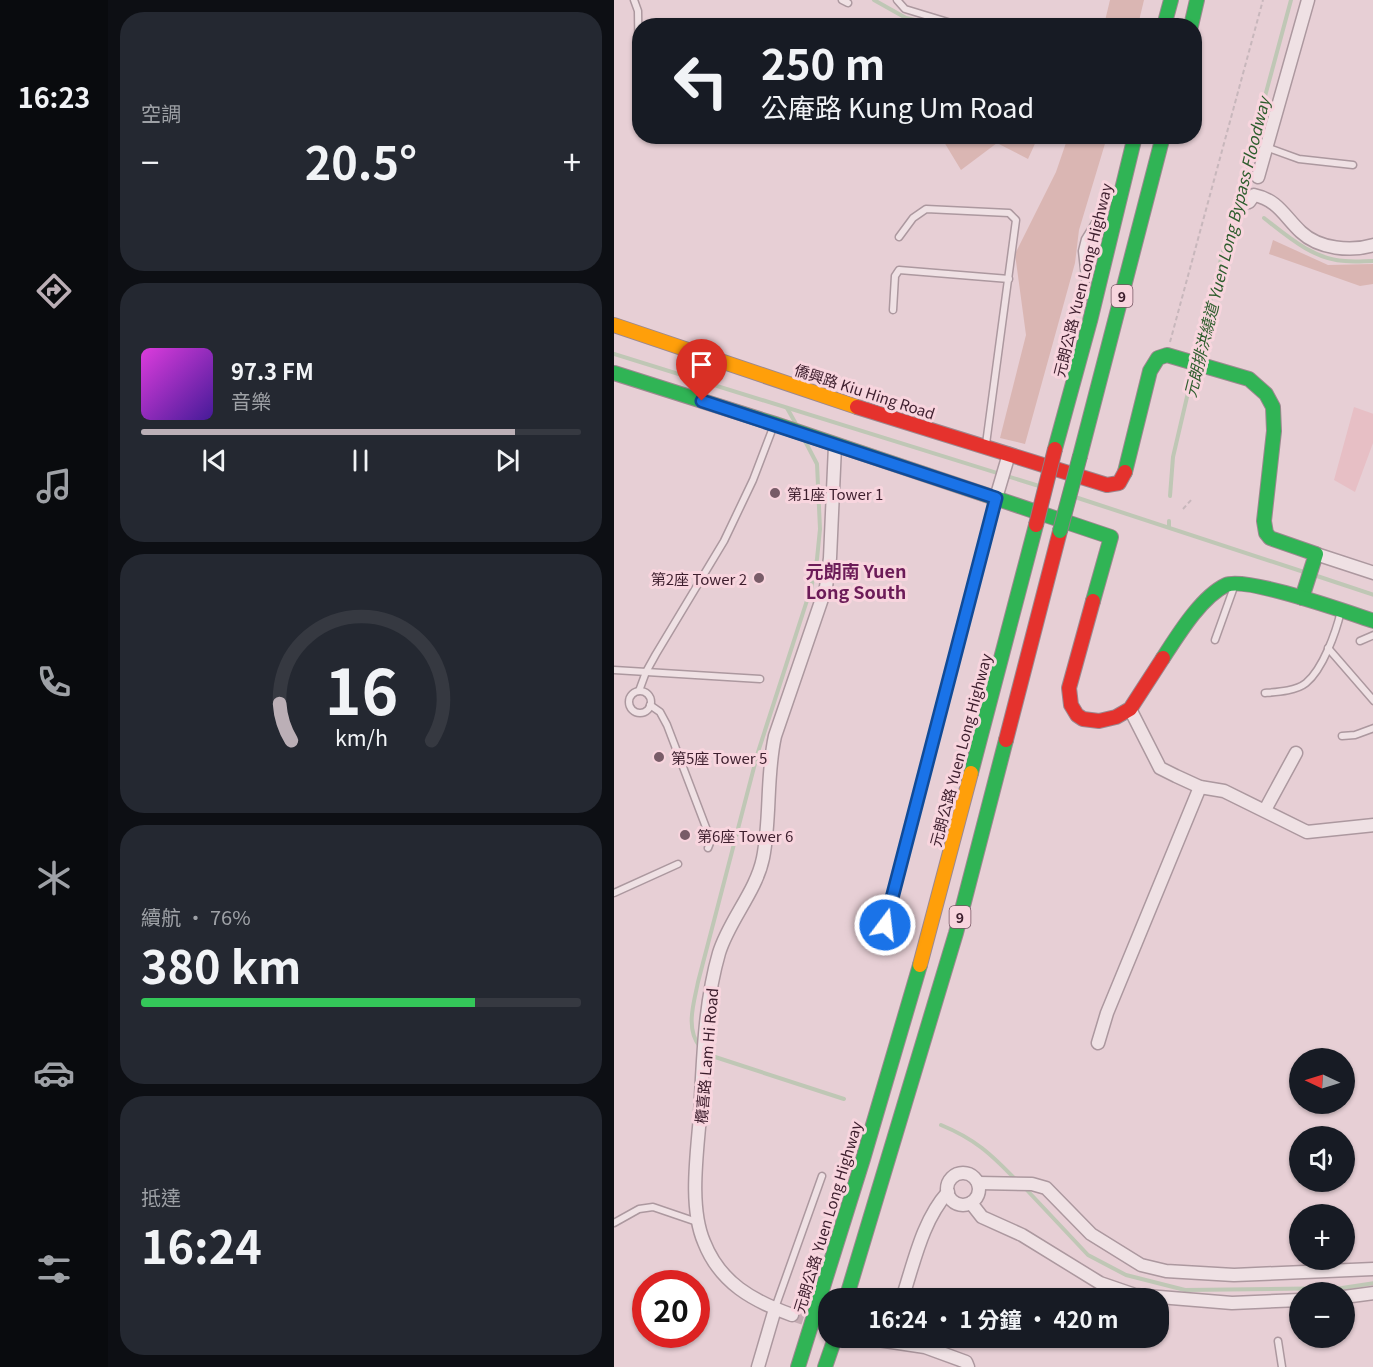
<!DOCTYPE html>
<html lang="zh-TW">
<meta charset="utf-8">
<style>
body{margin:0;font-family:Georgia,"Noto Sans TC",serif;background:#242831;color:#f1f3f6;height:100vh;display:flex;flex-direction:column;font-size:22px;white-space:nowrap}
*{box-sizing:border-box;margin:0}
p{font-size:20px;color:#9ea1a6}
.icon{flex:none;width:33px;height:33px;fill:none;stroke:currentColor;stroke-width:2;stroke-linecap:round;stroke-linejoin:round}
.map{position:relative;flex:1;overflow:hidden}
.panel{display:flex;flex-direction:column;gap:12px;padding:12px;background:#0d0f14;width:506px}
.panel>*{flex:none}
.guide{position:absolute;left:18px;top:18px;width:570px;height:126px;border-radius:24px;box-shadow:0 2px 4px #0004;background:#171b24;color:#f1f3f6;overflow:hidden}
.needle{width:39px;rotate:274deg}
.tools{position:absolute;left:675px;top:1048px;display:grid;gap:12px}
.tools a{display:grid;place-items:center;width:66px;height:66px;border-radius:50%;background:#171b24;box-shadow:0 2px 4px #0004;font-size:30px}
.speed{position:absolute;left:18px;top:1270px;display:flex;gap:12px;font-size:30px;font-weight:700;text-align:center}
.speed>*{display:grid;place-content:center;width:78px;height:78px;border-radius:50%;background:#171b24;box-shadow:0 2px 4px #0004;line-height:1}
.speed .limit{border:9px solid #d22;background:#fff;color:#111}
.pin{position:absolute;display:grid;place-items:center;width:51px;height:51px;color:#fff;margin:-62px -26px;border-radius:50% 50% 50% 0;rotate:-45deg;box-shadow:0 0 6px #0007}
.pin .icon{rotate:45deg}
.me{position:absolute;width:66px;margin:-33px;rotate:15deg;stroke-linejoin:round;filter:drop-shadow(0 0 4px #0008)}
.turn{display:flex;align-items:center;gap:21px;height:126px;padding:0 30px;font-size:27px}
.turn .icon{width:78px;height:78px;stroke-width:2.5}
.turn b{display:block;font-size:42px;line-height:51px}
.big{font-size:45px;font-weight:700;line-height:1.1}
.panel .card{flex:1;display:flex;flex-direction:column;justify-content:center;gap:9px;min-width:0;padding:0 21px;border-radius:24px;background:#242831}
.panel .dial{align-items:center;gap:0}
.dial svg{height:156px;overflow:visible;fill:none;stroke:#363941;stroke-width:7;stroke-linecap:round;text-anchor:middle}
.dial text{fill:#f1f3f6;stroke:none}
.song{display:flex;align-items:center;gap:18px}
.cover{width:72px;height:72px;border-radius:9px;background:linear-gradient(135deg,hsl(300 70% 55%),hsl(260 70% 35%))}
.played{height:6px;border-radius:3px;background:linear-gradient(90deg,#bbafb6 85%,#363941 85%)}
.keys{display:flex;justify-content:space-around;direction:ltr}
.heat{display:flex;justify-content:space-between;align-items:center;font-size:33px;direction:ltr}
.charge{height:9px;border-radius:4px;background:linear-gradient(90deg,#34c759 76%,#363941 0)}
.trip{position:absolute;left:204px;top:1288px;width:351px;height:60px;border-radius:24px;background:#171b24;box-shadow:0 2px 4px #0004;font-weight:700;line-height:60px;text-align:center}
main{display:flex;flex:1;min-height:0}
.tabs{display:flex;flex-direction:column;width:108px;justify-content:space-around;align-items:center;background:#090b0e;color:#9ea1a6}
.tabs .icon{width:42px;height:42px}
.tabs .selected{color:#bbafb6}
.tabs b{font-size:27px;color:#f1f3f6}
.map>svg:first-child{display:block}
.farmland{fill:#e7bfc5}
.green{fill:#dab6b3}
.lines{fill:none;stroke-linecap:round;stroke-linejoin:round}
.stream{stroke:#bfc7b5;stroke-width:4}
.street-tunnel{stroke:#c5acb3;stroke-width:12;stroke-dasharray:12 6;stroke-linecap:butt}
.lane-casing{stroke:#ac989f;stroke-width:9}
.street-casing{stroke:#ac989f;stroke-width:15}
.fast-casing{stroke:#9c888f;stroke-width:16}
.slow-casing{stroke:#9c888f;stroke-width:16}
.jam-casing{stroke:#9c888f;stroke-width:16}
.path{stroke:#c8b7bc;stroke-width:2;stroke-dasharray:4.5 3;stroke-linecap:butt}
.lane{stroke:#efe1e4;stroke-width:6}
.street{stroke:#efe1e4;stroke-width:12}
.fast{stroke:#30b455;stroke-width:14}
.slow{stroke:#ff9f0a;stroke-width:14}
.jam{stroke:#e5322d;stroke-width:14}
.fast-bridge-casing{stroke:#927f85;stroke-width:16;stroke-linecap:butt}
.jam-bridge-casing{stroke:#927f85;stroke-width:16;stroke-linecap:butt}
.fast-bridge{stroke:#30b455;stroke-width:14}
.jam-bridge{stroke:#e5322d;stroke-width:14}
.route-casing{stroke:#114b97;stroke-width:15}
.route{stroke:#1a73e8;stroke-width:10}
.poi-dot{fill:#785c68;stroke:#f8d5de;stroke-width:2}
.labels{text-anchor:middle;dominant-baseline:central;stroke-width:6;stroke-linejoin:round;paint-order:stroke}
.shield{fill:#f8d5de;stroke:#755562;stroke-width:1.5}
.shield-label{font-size:14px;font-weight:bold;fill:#3d1e2d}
.street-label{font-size:15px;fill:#3d1e2d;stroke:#f8d5de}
.poi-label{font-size:15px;fill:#3d1e2d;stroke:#f8d5de;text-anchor:start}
.water-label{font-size:16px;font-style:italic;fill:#2e5d2d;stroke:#f8d5de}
.quarter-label{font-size:18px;font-weight:bold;fill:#6c1b58;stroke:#f8d5de}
</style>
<main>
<nav class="tabs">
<b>16:23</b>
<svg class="icon selected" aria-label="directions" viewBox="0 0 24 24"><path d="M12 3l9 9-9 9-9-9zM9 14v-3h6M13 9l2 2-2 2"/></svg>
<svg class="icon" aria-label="music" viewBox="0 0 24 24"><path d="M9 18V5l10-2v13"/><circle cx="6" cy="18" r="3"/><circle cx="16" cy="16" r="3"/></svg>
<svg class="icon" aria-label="phone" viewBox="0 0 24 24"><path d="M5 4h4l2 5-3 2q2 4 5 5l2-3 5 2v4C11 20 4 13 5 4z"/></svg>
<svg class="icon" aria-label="climate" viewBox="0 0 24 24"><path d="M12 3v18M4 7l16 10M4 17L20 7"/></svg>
<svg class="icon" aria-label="car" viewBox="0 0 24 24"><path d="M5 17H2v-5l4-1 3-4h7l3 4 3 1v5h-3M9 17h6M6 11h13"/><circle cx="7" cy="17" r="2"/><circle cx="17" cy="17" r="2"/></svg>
<svg class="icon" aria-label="filters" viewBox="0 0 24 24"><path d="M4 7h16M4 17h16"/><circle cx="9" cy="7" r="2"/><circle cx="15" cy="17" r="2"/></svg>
</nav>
<section class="panel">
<div class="card"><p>空調</p>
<div class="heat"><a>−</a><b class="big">20.5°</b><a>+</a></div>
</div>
<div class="card">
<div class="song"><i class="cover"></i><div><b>97.3 FM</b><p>音樂</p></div></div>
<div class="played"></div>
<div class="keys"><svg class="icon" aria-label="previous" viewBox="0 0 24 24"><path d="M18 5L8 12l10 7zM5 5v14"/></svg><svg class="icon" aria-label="pause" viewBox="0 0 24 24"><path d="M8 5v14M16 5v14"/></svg><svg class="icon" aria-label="next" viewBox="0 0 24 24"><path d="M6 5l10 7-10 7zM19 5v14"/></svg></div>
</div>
<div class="card dial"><svg viewBox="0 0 100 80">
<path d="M14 69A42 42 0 1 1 86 69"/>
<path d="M14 69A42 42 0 0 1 8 50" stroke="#bbafb6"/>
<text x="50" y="56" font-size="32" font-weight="700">16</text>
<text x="50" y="72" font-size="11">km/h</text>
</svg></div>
<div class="card"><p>續航 · 76%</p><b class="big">380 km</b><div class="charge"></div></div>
<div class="card"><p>抵達</p><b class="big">16:24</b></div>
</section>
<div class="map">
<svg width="760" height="1367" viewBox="0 0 760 1367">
<rect width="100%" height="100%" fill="#e7cfd5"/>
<!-- farmland -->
<path class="farmland" d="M 740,407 L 760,414 L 759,443 L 741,492 L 720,480 Z"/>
<!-- green -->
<g class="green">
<path d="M 496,0 L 530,0 L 524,25 L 490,25 Z"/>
<path d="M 327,137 L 424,137 L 414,159 L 383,143 L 347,170 Z"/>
<path d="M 454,137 L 493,137 L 465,230 L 461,263 L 411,444 L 386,438 L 412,335 L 401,254 L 442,172 Z"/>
<path d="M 659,240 L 714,265 L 759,264 L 759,284 L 746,286 L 655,254 Z"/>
</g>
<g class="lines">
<!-- stream -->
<g class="stream">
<path d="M 260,0 L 292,18 L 326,26"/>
<path d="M 650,218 C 673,236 700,260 731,261 C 741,262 750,261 760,261"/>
<path d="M 0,354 L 425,486"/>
<path d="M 583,357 L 599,289 L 677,0"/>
<path d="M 173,408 L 182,424"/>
<path d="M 556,496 L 559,457 L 580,367"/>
<path d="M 464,498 L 690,572"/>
<path d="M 555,527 L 555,521"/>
<path d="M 700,575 L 760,595"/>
<path d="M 86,1047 C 71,1028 80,1003 84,982 L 144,752 L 197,588 L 203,559 L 206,529 L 203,464 L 191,441"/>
<path d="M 92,1052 L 95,1055 L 230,1099"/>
<path d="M 327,1125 C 361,1139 377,1154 402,1180"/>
<path d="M 410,1187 L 474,1255 L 512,1275 L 571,1290 L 728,1288 L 760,1283"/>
</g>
<!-- street-tunnel -->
<path class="street-tunnel" d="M 178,1315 L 214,1327"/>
<defs>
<g id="lane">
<path d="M 20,0 L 24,11 L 25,83"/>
<path d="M 228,0 L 234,3"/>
<path d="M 283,0 L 291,9 L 347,26"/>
<path d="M 652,147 L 685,159 L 739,165"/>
<path d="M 285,237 L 299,218 L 312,209 L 395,213 L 402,220 L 372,444"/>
<path d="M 473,296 L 468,251 L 471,239 L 497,197"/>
<path d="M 279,310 L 281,276 L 285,270 L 395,279"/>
<path d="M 601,640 L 620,587"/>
<path d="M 746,641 L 760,635"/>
<path d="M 714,648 L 760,701"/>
<path d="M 0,670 L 146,679"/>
<path d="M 25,691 L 32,672 L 42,654 L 110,541 L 139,480 L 160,425"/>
<circle cx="26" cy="702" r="11"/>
<path d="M 651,693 C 664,692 682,691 692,683 C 709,669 722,632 727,611"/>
<path d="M 36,705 L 46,712 L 53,725 L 93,830 L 96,843 L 94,848"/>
<path d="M 728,736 L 741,735 L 760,728"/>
<path d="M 0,893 L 64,864"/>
<path d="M 271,925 L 382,501"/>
<path d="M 0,1223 L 25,1209 L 39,1207 L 83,1222"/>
<path d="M 161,1308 L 208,1176"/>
<path d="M 664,1341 L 668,1367"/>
</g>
<g id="street">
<path d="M 644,177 L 694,0"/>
<path d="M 635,202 L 640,195 C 664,200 670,216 687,232 C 705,249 737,252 760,245"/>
<path d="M 382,498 L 395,454"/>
<path d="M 702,554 L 760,573"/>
<path d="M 516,709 L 546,768 L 562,776 L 586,787 L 610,791 L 693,832 L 760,825"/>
<path d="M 651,810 L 682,753"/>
<path d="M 484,1043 L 493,1013 L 586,787"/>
<circle cx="349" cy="1189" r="16"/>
<path d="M 364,1183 L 418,1184 L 432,1188 L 477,1234 L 527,1265 L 552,1271 L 620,1275 L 760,1269"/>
<path d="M 357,1203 L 368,1217 L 408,1235 L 486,1283 L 521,1295 L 618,1303 L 686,1300"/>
<path d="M 730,1297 L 760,1293"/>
<path d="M 288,1299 C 300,1263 308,1221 334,1192"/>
<path d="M 178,1315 C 139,1301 106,1283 90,1242 C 75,1207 83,1154 86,1116 C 89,1062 90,1005 105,953 C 115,920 142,892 149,858 C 157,818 152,776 161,736 L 212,587 L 216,558 L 221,446"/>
<path d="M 251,1338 L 311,1347 L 352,1362 L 354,1367"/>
<path d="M 144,1367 L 161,1309"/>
</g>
<g id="fast">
<path d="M 550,26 L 557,0"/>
<path d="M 577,26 L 583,0"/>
<path d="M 0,373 L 161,424 L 497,537 L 479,601"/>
<path d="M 441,449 L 476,321 L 521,136"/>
<path d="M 466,456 L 549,136"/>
<path d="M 511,472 L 536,371 L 544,358 L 553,355 L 635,379 L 652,394 L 659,407 L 660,431 L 650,521 L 652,533 L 656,538 L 702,554 L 688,598"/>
<path d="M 549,658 C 564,635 587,597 612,585 C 632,576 735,613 760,621"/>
<path d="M 357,773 L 422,525"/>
<path d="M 232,1299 L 342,933 L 392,740"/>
<path d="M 184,1367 L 249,1159 L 306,965"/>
<path d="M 211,1367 L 221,1338"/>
</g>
<g id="slow">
<path d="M 0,325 L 243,407"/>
<path d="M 306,965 L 357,773"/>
</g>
<g id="jam">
<path d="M 243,407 L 493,485 L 505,483 L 511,472"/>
<path d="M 479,601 L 455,688 L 457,705 L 463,715 L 469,719 L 485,721 L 502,717 L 516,709 L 549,658"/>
<path d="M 392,740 L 446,531"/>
</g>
</defs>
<!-- lane casing -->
<use href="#lane" class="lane-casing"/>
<!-- street casing -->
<use href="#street" class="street-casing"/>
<!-- fast casing -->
<use href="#fast" class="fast-casing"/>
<!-- slow casing -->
<use href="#slow" class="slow-casing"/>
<!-- jam casing -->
<use href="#jam" class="jam-casing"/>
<!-- path -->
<g class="path">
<path d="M 556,342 L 649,0"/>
<path d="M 569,509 L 578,499"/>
</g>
<!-- lane -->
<use href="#lane" class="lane"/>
<!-- street -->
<use href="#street" class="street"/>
<!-- fast -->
<use href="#fast" class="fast"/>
<!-- slow -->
<use href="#slow" class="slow"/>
<!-- jam -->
<use href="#jam" class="jam"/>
<defs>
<path id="fast-bridge" d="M 446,531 L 466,456"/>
<path id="jam-bridge" d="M 422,525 L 441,449"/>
</defs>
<!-- fast-bridge casing -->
<use href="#fast-bridge" class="fast-bridge-casing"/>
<!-- jam-bridge casing -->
<use href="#jam-bridge" class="jam-bridge-casing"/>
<!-- fast-bridge -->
<use href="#fast-bridge" class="fast-bridge"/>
<!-- jam-bridge -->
<use href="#jam-bridge" class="jam-bridge"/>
</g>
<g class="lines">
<defs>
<path id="route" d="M 88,401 L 382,498 L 271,925"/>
</defs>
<!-- route casing -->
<use href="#route" class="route-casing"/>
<!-- route -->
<use href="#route" class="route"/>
</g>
<!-- markers -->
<g class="poi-dot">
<circle cx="161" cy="493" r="6"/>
<circle cx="145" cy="578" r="6"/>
<circle cx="45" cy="757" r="6"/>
<circle cx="71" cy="835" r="6"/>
</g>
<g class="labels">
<!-- shield labels -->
<g class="shield">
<rect x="497.5" y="285" width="21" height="22" rx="4.5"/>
<rect x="335.5" y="906" width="21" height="22" rx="4.5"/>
</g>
<g class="shield-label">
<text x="508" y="296">9</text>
<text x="346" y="917">9</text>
</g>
<!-- street labels -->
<g class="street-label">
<text transform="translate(468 280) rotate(-76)">元朗公路 Yuen Long Highway</text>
<text transform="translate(251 391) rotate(18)">僑興路 Kiu Hing Road</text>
<text transform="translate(346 750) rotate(-75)">元朗公路 Yuen Long Highway</text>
<text transform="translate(92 1056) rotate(-85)">欖喜路 Lam Hi Road</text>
<text transform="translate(213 1217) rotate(-73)">元朗公路 Yuen Long Highway</text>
</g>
<!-- poi labels -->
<g class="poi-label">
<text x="173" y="493">第1座 Tower 1</text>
<text x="133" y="578" text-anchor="end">第2座 Tower 2</text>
<text x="57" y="757">第5座 Tower 5</text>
<text x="83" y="835">第6座 Tower 6</text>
</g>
<!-- water labels -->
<g class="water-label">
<text transform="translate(612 247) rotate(-76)">元朗排洪繞道 Yuen Long Bypass Floodway</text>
</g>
<!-- quarter labels -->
<g class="quarter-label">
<text x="242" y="570">元朗南 Yuen<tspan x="242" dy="21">Long South</tspan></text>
</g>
</g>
</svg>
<div class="tools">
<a><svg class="needle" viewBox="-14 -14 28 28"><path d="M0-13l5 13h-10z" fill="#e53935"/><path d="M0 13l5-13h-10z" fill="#9ea1a6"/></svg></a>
<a><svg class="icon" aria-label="sound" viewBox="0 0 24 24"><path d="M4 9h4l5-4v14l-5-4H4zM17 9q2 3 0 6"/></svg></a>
<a>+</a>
<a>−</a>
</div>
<div class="speed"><div class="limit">20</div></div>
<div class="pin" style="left:88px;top:401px;background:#d93025"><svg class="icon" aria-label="arrive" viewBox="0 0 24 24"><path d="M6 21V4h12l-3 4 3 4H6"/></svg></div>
<svg class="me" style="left:271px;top:925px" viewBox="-20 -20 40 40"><circle r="17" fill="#1a73e8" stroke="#fff" stroke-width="3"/><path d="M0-11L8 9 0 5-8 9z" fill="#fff"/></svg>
<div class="trip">16:24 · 1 分鐘 · 420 m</div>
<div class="guide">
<div class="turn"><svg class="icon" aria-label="left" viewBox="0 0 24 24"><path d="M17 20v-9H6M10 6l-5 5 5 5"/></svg><div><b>250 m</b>公庵路 Kung Um Road</div></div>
</div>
</div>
</main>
